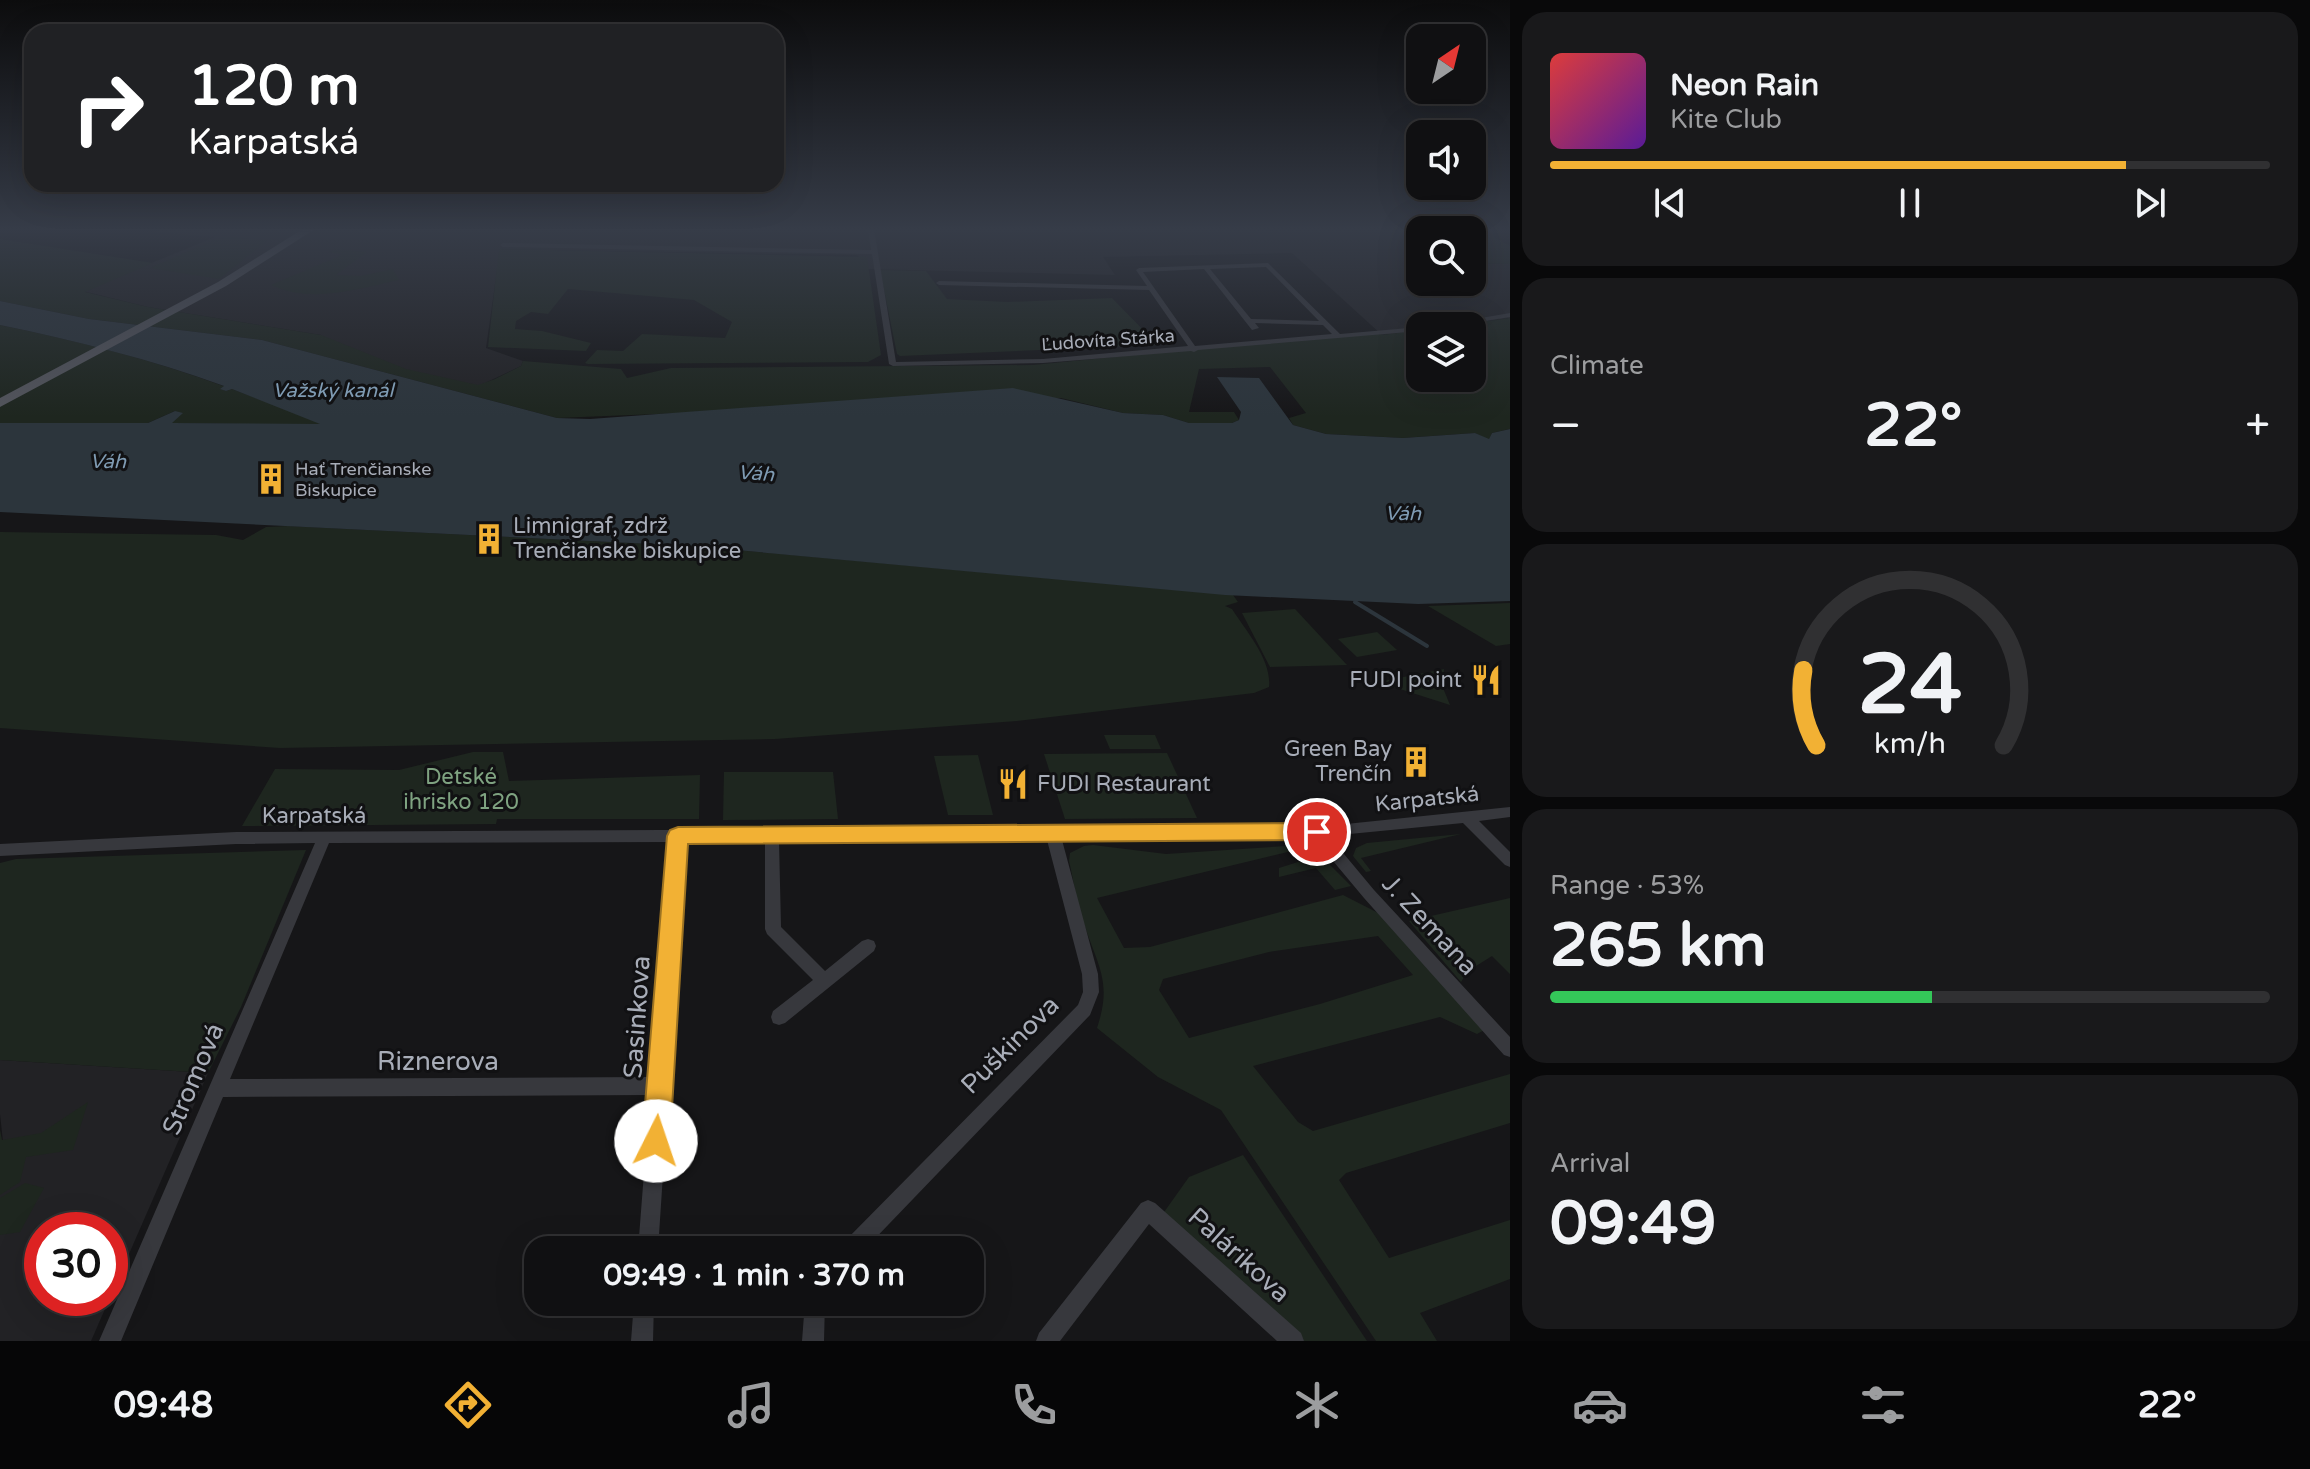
<!DOCTYPE html>
<meta charset="utf-8">
<style>
body{margin:0;font-family:"Varela Round",sans-serif;background:#19191b;color:#f1f3f6;height:100vh;display:flex;flex-direction:column;font-size:30px;white-space:nowrap}
*{box-sizing:border-box;margin:0}
p{font-size:26px;color:#9c9d9f}
.icon{flex:none;width:44px;height:44px;fill:none;stroke:currentColor;stroke-width:2;stroke-linecap:round;stroke-linejoin:round}
.map{position:relative;flex:1;overflow:hidden}
.details{display:flex;flex-direction:column;gap:12px;padding:12px;background:#09090a;width:800px}
.details>*{flex:none}
.guide{position:absolute;left:24px;top:24px;width:760px;height:168px;border-radius:24px;box-shadow:0 8px 32px #0002,0 0 0 2px #303032;background:#202124;color:#fff;overflow:hidden}
.needle{width:52px;rotate:35deg}
.controls{position:absolute;left:1406px;top:24px;display:grid;gap:16px}
.controls a{display:grid;place-items:center;width:80px;height:80px;border-radius:16px;background:#101012;box-shadow:0 8px 32px #0002,0 0 0 2px #303032;font-size:40px}
.speed{position:absolute;left:24px;top:1212px;display:flex;gap:16px;font-size:40px;font-weight:700;text-align:center}
.speed>*{display:grid;place-content:center;width:104px;height:104px;border-radius:50%;background:#101012;box-shadow:0 8px 32px #0002,0 0 0 2px #303032;line-height:1}
.speed .limit{border:12px solid #d22;background:#fff;color:#111}
.pin{position:absolute;display:grid;place-items:center;width:68px;height:68px;color:#fff;margin:-34px;border:4px solid #fff;border-radius:50%;box-shadow:0 2px 8px #0007}
.me{position:absolute;width:88px;margin:-44px;rotate:4deg;stroke-linejoin:round;filter:drop-shadow(0 0 6px #0008)}
.turn{display:flex;align-items:center;gap:28px;height:168px;padding:0 32px;font-size:36px}
.turn .icon{width:104px;height:104px;stroke-width:2.5}
.turn b{display:block;font-size:56px;line-height:68px}
.big{font-size:60px;font-weight:800;line-height:1.1}
.details .card{flex:1;display:flex;flex-direction:column;justify-content:center;gap:12px;min-width:0;padding:0 28px;border-radius:24px;background:#19191b}
.details .dial{align-items:center;gap:0}
.dial svg{height:208px;overflow:visible;fill:none;stroke:#303032;stroke-width:7;stroke-linecap:round;text-anchor:middle}
.dial text{fill:#f1f3f6;stroke:none}
.song{display:flex;align-items:center;gap:24px}
.cover{width:96px;height:96px;border-radius:12px;background:linear-gradient(135deg,hsl(0 70% 55%),hsl(270 70% 35%))}
.played{height:8px;border-radius:4px;background:linear-gradient(90deg,#f2b134 80%,#303032 80%)}
.keys{display:flex;justify-content:space-around;direction:ltr}
.heat{display:flex;justify-content:space-between;align-items:center;font-size:44px;direction:ltr}
.charge{height:12px;border-radius:6px;background:linear-gradient(90deg,#34c759 53%,#303032 0)}
.trip{position:absolute;left:524px;top:1236px;width:460px;height:80px;border-radius:24px;background:#101012;box-shadow:0 8px 32px #0002,0 0 0 2px #303032;font-weight:800;line-height:80px;text-align:center}
.tab-bar{display:flex;height:128px;justify-content:space-around;align-items:center;background:#060607;color:#9c9d9f}
.tab-bar .icon{width:56px;height:56px}
.tab-bar .current{color:#f2b134}
.tab-bar b{font-size:36px;color:#f1f3f6}
main{display:flex;flex:1;min-height:0}
.map>svg:first-child{display:block}
.built{fill:#222225;fill-rule:evenodd}
.green{fill:#1e261f;fill-rule:evenodd}
.water{fill:#2c353c}
.lines{fill:none;stroke-linecap:round;stroke-linejoin:round}
.stream{stroke:#2c353c;stroke-width:4}
.minor{fill:#37383d;fill-rule:evenodd}
.primary{fill:#53555c;fill-rule:evenodd}
.route{fill:#f2b134;stroke:#9d7322;stroke-width:2}
.labels{text-anchor:middle;dominant-baseline:central;stroke-width:6;stroke-linejoin:round;paint-order:stroke}
.far-street-label{font-size:18px;fill:#a8adb8;stroke:#111113}
.far-poi-label{font-size:18px;fill:#a8adb8;stroke:#111113;text-anchor:start}
.far-water-label{font-size:20px;font-style:italic;fill:#7f9bb3;stroke:#111113}
.poi-label{font-size:22px;fill:#a8adb8;stroke:#111113;text-anchor:start}
.park-label{font-size:22px;fill:#7fa381;stroke:#111113}
.street-label{font-size:22px;fill:#a8adb8;stroke:#111113}
.near-street-label{font-size:26px;fill:#a8adb8;stroke:#111113}
</style>
<main>
<div class="map">
<svg width="1510" height="1341" viewBox="0 0 1510 1341">
<rect width="100%" height="100%" fill="#161618"/>
<!-- built -->
<g class="built">
<path d="M 160,229 L 1402,229 L 1409,234 L 1402,235 L 1420,248 L 1420,282 L 1472,282 L 1472,263 L 1510,264 L 1510,318 L 1451,326 L 1420,326 L 1420,330 L 1382,335 L 1292,253 L 1103,257 L 1115,275 L 868,269 L 857,255 L 500,249 L 486,348 L 523,361 L 521,366 L 464,393 L 341,359 L 321,335 L 148,307 L 83,291 L 215,237 L 155,232 Z"/>
<path d="M 0,1060 L 208,1073 L 91,1341 L 0,1341 L 0,1183 L 7,1180 L 0,1114 ZM 42,1230 L 110,1230 L 110,1298 L 42,1298 Z"/>
</g>
<!-- green -->
<g class="green">
<path d="M 1402,229 L 1480,229 L 1510,246 L 1510,264 L 1472,263 L 1472,230 L 1420,230 L 1420,248 L 1400,234 L 1408,234 Z"/>
<path d="M 235,237 L 267,241 L 219,279 L 150,268 L 216,239 Z"/>
<path d="M 0,239 L 153,263 L 85,292 L 148,307 L 321,335 L 406,369 L 478,385 L 495,379 L 521,366 L 523,361 L 621,369 L 627,378 L 671,368 L 1033,365 L 1379,331 L 1382,335 L 1420,330 L 1420,378 L 1472,378 L 1472,326 L 1451,326 L 1510,318 L 1510,429 L 1492,433 L 1489,440 L 1475,433 L 1403,438 L 1326,434 L 1293,425 L 1289,418 L 1306,413 L 1270,367 L 1199,369 L 1189,412 L 1234,412 L 1239,420 L 1232,423 L 1189,423 L 1163,415 L 1123,413 L 1061,398 L 557,418 L 262,340 L 89,319 L 0,301 Z"/>
<path d="M 336,249 L 367,252 L 336,275 L 361,276 L 393,269 L 399,280 C 357,289 311,304 271,285 L 342,255 L 328,252 Z"/>
<path d="M 499,249 L 867,257 L 881,355 L 868,362 L 588,364 L 585,363 L 597,350 L 623,351 L 642,334 L 725,338 L 732,322 L 694,300 L 568,289 L 548,314 L 531,312 L 516,321 L 515,329 L 542,331 L 591,343 L 586,351 L 488,347 Z"/>
<path d="M 880,270 L 926,271 L 947,299 L 1007,302 L 1112,298 L 1158,345 L 900,356 L 897,354 Z"/>
<path d="M 0,325 C 77,341 151,359 226,387 L 221,389 L 226,391 L 232,389 L 318,421 L 321,425 L 171,423 L 178,416 L 175,411 L 148,423 L 0,423 Z"/>
<path d="M 288,526 L 692,546 L 1233,595 L 1238,602 L 1225,606 L 1232,609 C 1246,631 1272,660 1269,687 L 1254,693 L 1017,721 L 775,739 L 280,748 L 0,728 L 0,532 L 216,535 L 243,540 L 266,527 Z"/>
<path d="M 1510,603 L 1510,644 L 1496,646 L 1428,606 Z"/>
<path d="M 1295,609 L 1347,665 L 1270,667 L 1242,613 Z"/>
<path d="M 1377,632 L 1397,650 L 1357,657 L 1338,639 Z"/>
<path d="M 1444,669 L 1443,688 L 1450,705 L 1378,682 Z"/>
<path d="M 1104,735 L 1155,735 L 1161,749 L 1110,749 Z"/>
<path d="M 473,752 L 503,752 L 509,781 L 700,775 L 699,819 L 497,819 L 496,824 L 242,826 L 275,769 L 399,770 Z"/>
<path d="M 1167,753 L 1197,818 L 1065,819 L 1044,754 Z"/>
<path d="M 978,755 L 993,815 L 948,815 L 934,756 Z"/>
<path d="M 724,772 L 833,772 L 838,819 L 723,820 Z"/>
<path d="M 1461,834 L 1361,858 L 1371,871 L 1366,872 L 1353,856 L 1356,848 L 1367,843 Z"/>
<path d="M 1093,845 L 1166,854 L 1286,846 L 1292,851 L 1097,898 L 1124,948 L 1150,947 L 1343,895 L 1388,918 L 1486,1029 L 1477,1034 L 1440,1017 L 1253,1066 L 1298,1122 L 1313,1131 L 1510,1074 L 1510,1123 L 1346,1173 L 1339,1180 L 1389,1258 L 1510,1220 L 1510,1279 L 1420,1313 L 1437,1341 L 1376,1341 L 1221,1110 L 1158,1077 L 1097,1028 C 1112,983 1099,968 1085,927 C 1077,906 1074,882 1069,861 L 1070,853 L 1084,846 ZM 1378,936 L 1413,975 L 1320,1004 L 1189,1038 L 1159,990 L 1163,979 L 1269,952 Z"/>
<path d="M 306,850 L 241,1007 L 208,1073 L 0,1060 L 0,863 L 16,859 Z"/>
<path d="M 1320,855 L 1351,886 L 1335,890 L 1316,868 L 1279,877 L 1279,868 Z"/>
<path d="M 1510,898 L 1510,974 L 1492,956 L 1468,971 L 1461,982 L 1409,921 Z"/>
<path d="M 88,1102 L 73,1150 L 26,1157 L 20,1182 L 0,1195 L 0,1130 L 2,1140 L 41,1133 Z"/>
<path d="M 1243,1155 L 1367,1341 L 1304,1341 L 1162,1215 L 1189,1177 Z"/>
<path d="M 25,1183 L 44,1188 L 20,1232 L 0,1235 L 0,1198 Z"/>
</g>
<!-- water -->
<path class="water" d="M 0,301 L 89,319 L 262,340 L 557,418 L 590,419 L 1013,388 L 1123,413 L 1163,415 L 1189,423 L 1232,423 L 1239,420 L 1241,412 L 1217,377 L 1259,378 L 1293,425 L 1326,434 L 1403,438 L 1475,433 L 1489,439 L 1492,433 L 1510,429 L 1510,601 L 1418,604 L 1225,595 L 692,546 L 0,512 L 0,423 L 148,423 L 175,411 L 183,413 L 172,423 L 320,424 L 232,389 L 226,391 L 220,389 L 224,386 C 150,359 77,341 0,325 Z"/>
<g class="lines">
<!-- stream -->
<path class="stream" d="M 1355,602 L 1427,646"/>
<!-- minor -->
<g class="minor">
<path d="M 868,229 L 874,229 L 896,362 L 1043,359 L 1188,346 L 1149,290 L 939,285 L 936,283 L 939,281 L 1147,286 L 1136,270 L 1139,268 L 1268,263 L 1340,334 L 1420,327 L 1420,331 L 1198,350 L 1194,352 L 1191,351 L 1043,363 L 893,366 L 889,364 L 872,254 L 503,247 L 500,245 L 503,243 L 871,250 ZM 1266,267 L 1319,321 L 1251,319 L 1210,269 ZM 1204,269 L 1252,330 L 1259,328 L 1255,323 L 1323,325 L 1332,334 L 1195,346 L 1143,272 Z"/>
<path d="M 1510,313 L 1510,317 L 1453,326 L 1435,326 Z"/>
<path d="M 1510,807 L 1510,817 L 1479,821 L 1510,852 L 1510,867 L 1505,865 L 1463,823 L 1329,836 L 1374,890 L 1510,1037 L 1510,1057 L 1504,1055 L 1364,898 L 1313,837 L 1062,840 L 1098,974 L 1099,992 L 1090,1015 L 864,1250 L 840,1250 L 843,1243 L 1078,1005 L 1083,992 L 1082,974 L 1047,840 L 779,841 L 781,927 L 825,971 L 862,941 L 868,939 L 874,941 L 876,946 L 874,951 L 785,1023 L 779,1025 L 773,1023 L 771,1017 L 773,1011 L 813,980 L 767,934 L 765,929 L 765,841 L 685,841 L 658,1250 L 638,1250 L 650,1095 L 223,1097 L 121,1341 L 99,1341 L 315,843 L 236,844 L 0,856 L 0,844 L 236,832 L 1269,827 L 1346,824 ZM 670,842 L 652,1077 L 230,1079 L 329,843 Z"/>
<path d="M 1148,1200 L 1155,1203 L 1301,1333 L 1304,1341 L 1277,1341 L 1149,1224 L 1060,1341 L 1036,1341 L 1039,1333 L 1141,1203 Z"/>
<path d="M 634,1302 L 654,1302 L 653,1341 L 631,1341 Z"/>
<path d="M 805,1302 L 825,1302 L 824,1341 L 802,1341 Z"/>
</g>
<!-- primary -->
<path class="primary" d="M 303,229 L 315,229 L 226,286 L 0,407 L 0,398 L 218,282 Z"/>
</g>
<!-- sky -->
<linearGradient id="sky" x2="0" y2="1"><stop stop-color="#0c0c0d"/><stop offset="0.55" stop-color="#363c48"/><stop offset="1" stop-color="#363c48" stop-opacity="0"/></linearGradient>
<rect width="1510" height="417" fill="url(#sky)"/>
<!-- route -->
<path class="route" d="M 1317,823 L 1325,826 L 1328,832 L 1325,838 L 1317,840 L 688,844 L 670,1141 L 666,1151 L 656,1155 L 646,1151 L 642,1141 L 667,836 L 670,830 L 678,827 Z"/>
<!-- icons -->
<defs>
<symbol id="building-bare" viewBox="-9 -9 18 18"><path d="M-4-6H4V6H1V3H-1V6H-4ZM-2.5-4.3h1.7v1.8h-1.7ZM.8-4.3h1.7v1.8H.8ZM-2.5-1h1.7V.8h-1.7ZM.8-1h1.7V.8H.8Z" fill="#f2b134" stroke="#111113" stroke-width="2.5" paint-order="stroke"/></symbol>
<symbol id="restaurant-bare" viewBox="-9 -9 18 18"><path d="M-5-6h1v4h1v-4h1v4h1v-4h1v5L-1.5 .5V6h-2V.5L-5-1ZM5-6V6H3V1.5H1.5Q1.5-4 5-6Z" fill="#f2b134" stroke="#111113" stroke-width="2.5" paint-order="stroke"/></symbol>
</defs>
<g fill-rule="evenodd">
<use href="#building-bare" x="249" y="457" width="44" height="44"/>
<use href="#building-bare" x="467" y="517" width="44" height="44"/>
<use href="#restaurant-bare" x="1464" y="658" width="44" height="44"/>
<use href="#building-bare" x="1394" y="740" width="44" height="44"/>
<use href="#restaurant-bare" x="991" y="762" width="44" height="44"/>
</g>
<g class="labels">
<!-- far-street labels -->
<g class="far-street-label">
<text transform="translate(1108 340) rotate(-4)">Ľudovíta Stárka</text>
</g>
<!-- far-poi labels -->
<g class="far-poi-label">
<text x="295" y="469">Hať Trenčianske<tspan x="295" dy="21">Biskupice</tspan></text>
</g>
<!-- far-water labels -->
<g class="far-water-label">
<text x="333" y="391">Važský kanál</text>
<text transform="translate(108 462) rotate(1)">Váh</text>
<text transform="translate(756 474) rotate(4)">Váh</text>
<text transform="translate(1403 514) rotate(1)">Váh</text>
</g>
<!-- poi labels -->
<g class="poi-label">
<text x="513" y="526">Limnigraf, zdrž<tspan x="513" dy="25">Trenčianske biskupice</tspan></text>
<text x="1462" y="680" text-anchor="end">FUDI point</text>
<text x="1392" y="749" text-anchor="end">Green Bay<tspan x="1392" dy="25">Trenčín</tspan></text>
<text x="1037" y="784">FUDI Restaurant</text>
</g>
<!-- park labels -->
<g class="park-label">
<text x="461" y="777">Detské<tspan x="461" dy="25">ihrisko 120</tspan></text>
</g>
<!-- street labels -->
<g class="street-label">
<text transform="translate(1427 799) rotate(-6)">Karpatská</text>
<text x="314" y="816">Karpatská</text>
</g>
<!-- near-street labels -->
<g class="near-street-label">
<text transform="translate(1430 925) rotate(47)">J. Zemana</text>
<text transform="translate(637 1017) rotate(-86)">Sasinkova</text>
<text transform="translate(1010 1045) rotate(-45)">Puškinova</text>
<text x="438" y="1061">Riznerova</text>
<text transform="translate(193 1079) rotate(-67)">Stromová</text>
<text transform="translate(1239 1255) rotate(42)">Palárikova</text>
</g>
</g>
</svg>
<div class="controls">
<a><svg class="needle" viewBox="-14 -14 28 28"><path d="M0-13l5 13h-10z" fill="#e53935"/><path d="M0 13l5-13h-10z" fill="#9c9d9f"/></svg></a>
<a><svg class="icon" aria-label="sound" viewBox="0 0 24 24"><path d="M4 9h4l5-4v14l-5-4H4zM17 9q2 3 0 6"/></svg></a>
<a><svg class="icon" aria-label="search" viewBox="0 0 24 24"><circle cx="10" cy="10" r="6"/><path d="M15 15l6 6"/></svg></a>
<a><svg class="icon" aria-label="layers" viewBox="0 0 24 24"><path d="M12 4l9 5-9 5-9-5zM3 14l9 5 9-5"/></svg></a>
</div>
<div class="speed"><div class="limit">30</div></div>
<div class="pin" style="left:1317px;top:832px;background:#d93025"><svg class="icon" aria-label="arrive" viewBox="0 0 24 24"><path d="M6 21V4h12l-3 4 3 4H6"/></svg></div>
<svg class="me" style="left:656px;top:1141px" viewBox="-20 -20 40 40"><circle r="19" fill="#fff"/><path d="M0-13L10 11 0 6-10 11z" fill="#f2b134"/></svg>
<div class="trip">09:49 · 1 min · 370 m</div>
<div class="guide">
<div class="turn"><svg class="icon" aria-label="right" viewBox="0 0 24 24"><path d="M7 20v-9h11M14 6l5 5-5 5"/></svg><div><b>120 m</b>Karpatská</div></div>
</div>
</div>
<section class="details">
<div class="card">
<div class="song"><i class="cover"></i><div><b>Neon Rain</b><p>Kite Club</p></div></div>
<div class="played"></div>
<div class="keys"><svg class="icon" aria-label="previous" viewBox="0 0 24 24"><path d="M18 5L8 12l10 7zM5 5v14"/></svg><svg class="icon" aria-label="pause" viewBox="0 0 24 24"><path d="M8 5v14M16 5v14"/></svg><svg class="icon" aria-label="next" viewBox="0 0 24 24"><path d="M6 5l10 7-10 7zM19 5v14"/></svg></div>
</div>
<div class="card"><p>Climate</p>
<div class="heat"><a>−</a><b class="big">22°</b><a>+</a></div>
</div>
<div class="card dial"><svg viewBox="0 0 100 80">
<path d="M14 69A42 42 0 1 1 86 69"/>
<path d="M14 69A42 42 0 0 1 9 40" stroke="#f2b134"/>
<text x="50" y="56" font-size="32" font-weight="700">24</text>
<text x="50" y="72" font-size="11">km/h</text>
</svg></div>
<div class="card"><p>Range · 53%</p><b class="big">265 km</b><div class="charge"></div></div>
<div class="card"><p>Arrival</p><b class="big">09:49</b></div>
</section>
</main>
<nav class="tab-bar">
<b>09:48</b>
<svg class="icon current" aria-label="directions" viewBox="0 0 24 24"><path d="M12 3l9 9-9 9-9-9zM9 14v-3h6M13 9l2 2-2 2"/></svg>
<svg class="icon" aria-label="music" viewBox="0 0 24 24"><path d="M9 18V5l10-2v13"/><circle cx="6" cy="18" r="3"/><circle cx="16" cy="16" r="3"/></svg>
<svg class="icon" aria-label="phone" viewBox="0 0 24 24"><path d="M5 4h4l2 5-3 2q2 4 5 5l2-3 5 2v4C11 20 4 13 5 4z"/></svg>
<svg class="icon" aria-label="climate" viewBox="0 0 24 24"><path d="M12 3v18M4 7l16 10M4 17L20 7"/></svg>
<svg class="icon" aria-label="car" viewBox="0 0 24 24"><path d="M5 17H2v-5l4-1 3-4h7l3 4 3 1v5h-3M9 17h6M6 11h13"/><circle cx="7" cy="17" r="2"/><circle cx="17" cy="17" r="2"/></svg>
<svg class="icon" aria-label="filters" viewBox="0 0 24 24"><path d="M4 7h16M4 17h16"/><circle cx="9" cy="7" r="2"/><circle cx="15" cy="17" r="2"/></svg>
<b>22°</b>
</nav>
